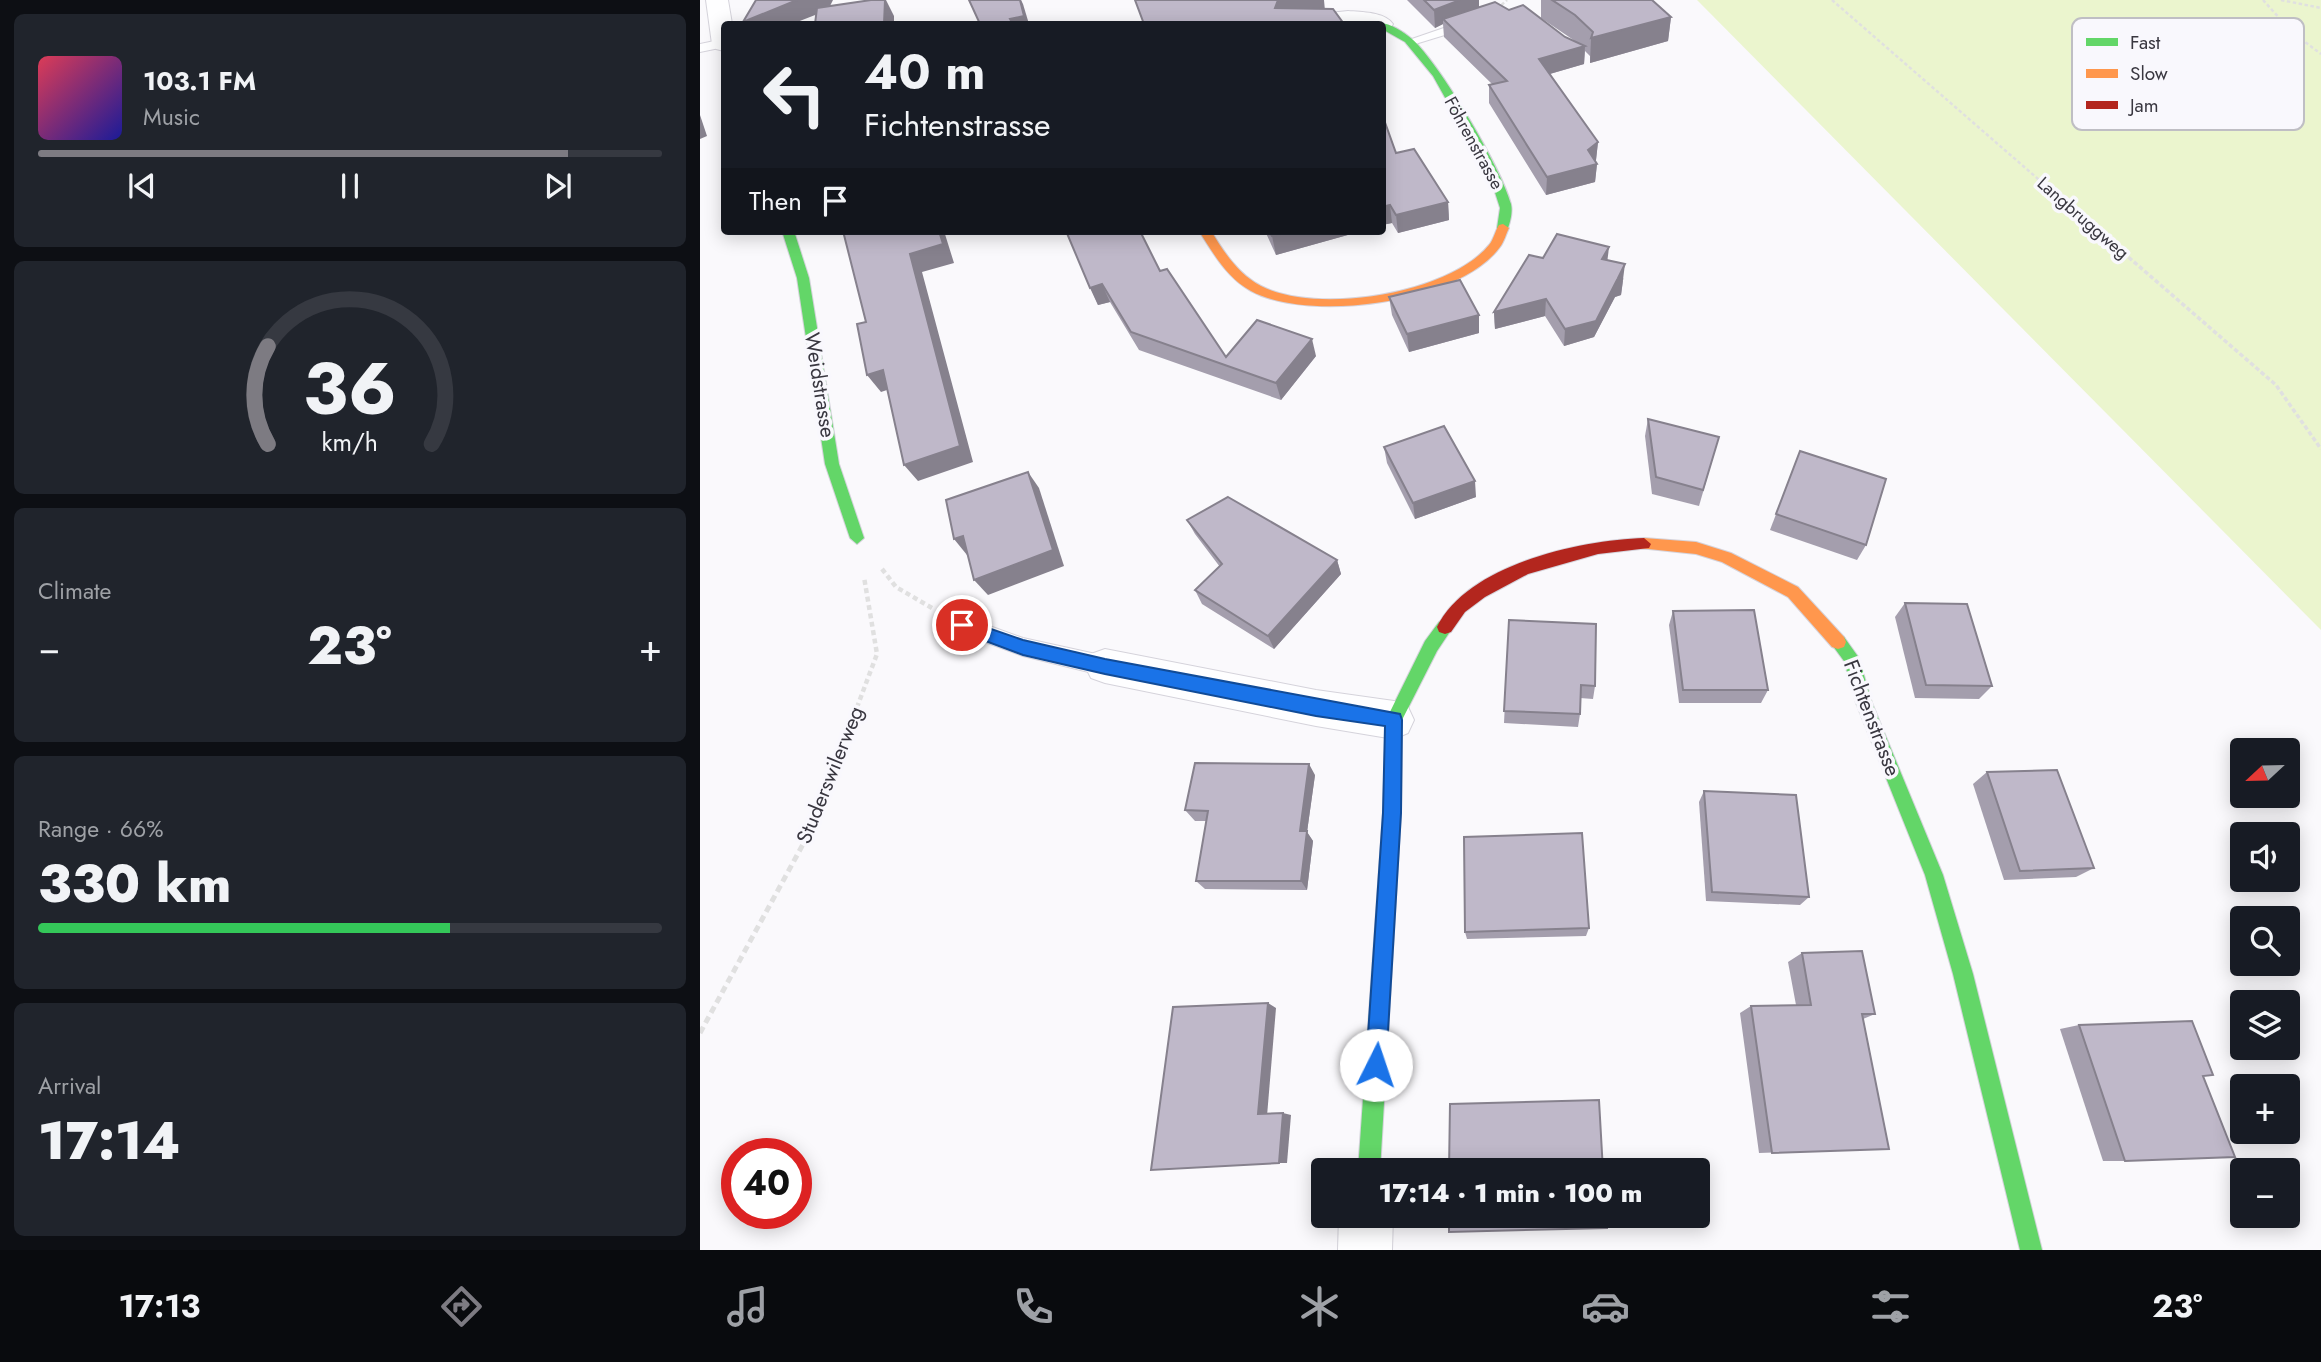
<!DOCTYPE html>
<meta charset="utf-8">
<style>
body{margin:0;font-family:Jost,sans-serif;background:#20242c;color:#f1f3f6;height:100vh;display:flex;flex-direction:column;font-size:26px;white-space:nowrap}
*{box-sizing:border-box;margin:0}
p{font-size:23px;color:#9ea1a6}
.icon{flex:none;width:38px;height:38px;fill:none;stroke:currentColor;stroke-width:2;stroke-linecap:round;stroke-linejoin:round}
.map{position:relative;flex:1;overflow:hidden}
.sheet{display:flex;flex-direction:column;gap:14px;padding:14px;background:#0d0f14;width:700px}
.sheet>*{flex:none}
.hud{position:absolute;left:21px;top:21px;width:665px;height:214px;border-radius:7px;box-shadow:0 4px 18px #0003;background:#171b24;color:#f1f3f6;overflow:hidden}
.needle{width:46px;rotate:248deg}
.tools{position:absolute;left:1530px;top:738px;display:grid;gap:14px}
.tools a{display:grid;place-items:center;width:70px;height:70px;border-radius:7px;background:#171b24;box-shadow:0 4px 18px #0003;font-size:35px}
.speed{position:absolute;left:21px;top:1138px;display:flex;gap:14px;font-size:35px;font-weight:700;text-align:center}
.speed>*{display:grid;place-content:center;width:91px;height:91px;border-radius:50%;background:#171b24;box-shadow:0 4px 18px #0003;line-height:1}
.speed .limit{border:10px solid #d22;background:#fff;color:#111}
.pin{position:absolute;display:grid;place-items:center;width:60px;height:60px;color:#fff;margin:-30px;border:4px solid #fff;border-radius:50%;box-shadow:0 2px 7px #0007}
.me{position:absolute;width:77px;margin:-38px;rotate:4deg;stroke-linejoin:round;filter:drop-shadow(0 0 5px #0008)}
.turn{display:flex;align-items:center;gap:24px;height:147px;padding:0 28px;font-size:32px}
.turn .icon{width:91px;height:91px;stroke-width:2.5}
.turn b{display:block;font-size:49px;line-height:60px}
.then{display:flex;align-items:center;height:66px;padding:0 28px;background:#0003;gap:14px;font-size:26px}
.big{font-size:52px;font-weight:800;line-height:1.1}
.sheet .card{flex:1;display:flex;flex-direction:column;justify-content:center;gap:10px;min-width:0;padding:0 24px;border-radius:10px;background:#20242c}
.sheet .dial{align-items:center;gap:0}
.dial svg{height:182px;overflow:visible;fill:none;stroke:#363941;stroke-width:7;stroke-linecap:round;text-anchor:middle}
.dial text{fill:#f1f3f6;stroke:none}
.song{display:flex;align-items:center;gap:21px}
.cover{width:84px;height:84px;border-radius:10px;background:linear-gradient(135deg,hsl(350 70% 55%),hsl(240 70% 35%))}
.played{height:7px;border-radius:4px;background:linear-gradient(90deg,#7d7b82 85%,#363941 85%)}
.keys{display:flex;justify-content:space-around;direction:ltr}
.heat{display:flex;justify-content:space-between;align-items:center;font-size:38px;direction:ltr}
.charge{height:10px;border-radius:5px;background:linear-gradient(90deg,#34c759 66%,#363941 0)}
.trip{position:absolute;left:611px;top:1158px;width:399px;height:70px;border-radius:7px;background:#171b24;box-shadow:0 4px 18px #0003;font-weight:800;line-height:70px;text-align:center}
.tab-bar{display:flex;height:112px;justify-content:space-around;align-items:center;background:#090b0e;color:#9ea1a6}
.tab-bar .icon{width:49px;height:49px}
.tab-bar .selected{color:#7d7b82}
.tab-bar b{font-size:32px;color:#f1f3f6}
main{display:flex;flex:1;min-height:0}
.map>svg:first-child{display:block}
.green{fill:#ebf5ce}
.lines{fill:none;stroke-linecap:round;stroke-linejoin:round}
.lane-casing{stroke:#d5d3db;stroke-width:2}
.street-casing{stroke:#d5d3db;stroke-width:2}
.fast-casing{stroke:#d5d3db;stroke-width:2}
.slow-casing{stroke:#d5d3db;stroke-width:2}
.jam-casing{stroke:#d5d3db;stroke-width:2}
.path-far3{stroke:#e0e0e0;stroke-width:2.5;stroke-dasharray:3.5 2.5;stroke-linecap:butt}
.path-far2{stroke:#e0e0e0;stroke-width:3.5;stroke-dasharray:4.5 2.5;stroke-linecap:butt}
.path-far1{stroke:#e0e0e0;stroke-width:4.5;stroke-dasharray:5 3.5;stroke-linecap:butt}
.path{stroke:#e0e0e0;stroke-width:5;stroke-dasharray:7 4.5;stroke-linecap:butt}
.lane{fill:#fefeff;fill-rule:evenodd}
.street{fill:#fefeff;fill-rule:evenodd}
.fast{fill:#63d668;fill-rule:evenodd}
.slow{fill:#ff974d;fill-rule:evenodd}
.jam{fill:#b3261e;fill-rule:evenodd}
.wall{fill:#a49ead}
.shaded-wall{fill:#86818d}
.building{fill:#bfb8c9;stroke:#86818d;stroke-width:2}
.route{fill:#1a73e8;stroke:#114b97;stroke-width:2}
.labels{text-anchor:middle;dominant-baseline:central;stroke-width:7;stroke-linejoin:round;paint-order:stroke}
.far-street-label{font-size:18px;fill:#393740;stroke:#f9f8fd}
.street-label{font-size:21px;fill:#393740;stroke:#f9f8fd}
.key{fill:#f9f8fd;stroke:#bfbec4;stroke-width:2}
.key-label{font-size:19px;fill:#393740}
</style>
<main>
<section class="sheet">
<div class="card">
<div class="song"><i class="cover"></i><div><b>103.1 FM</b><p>Music</p></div></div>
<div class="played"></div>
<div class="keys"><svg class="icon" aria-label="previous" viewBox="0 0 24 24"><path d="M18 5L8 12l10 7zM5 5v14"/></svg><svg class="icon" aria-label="pause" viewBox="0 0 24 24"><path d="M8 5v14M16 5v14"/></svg><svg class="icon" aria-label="next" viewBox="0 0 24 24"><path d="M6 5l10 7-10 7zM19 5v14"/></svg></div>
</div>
<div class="card dial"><svg viewBox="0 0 100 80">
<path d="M14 69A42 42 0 1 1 86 69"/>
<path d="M14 69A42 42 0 0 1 14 26" stroke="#7d7b82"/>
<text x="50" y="56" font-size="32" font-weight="700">36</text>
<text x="50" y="72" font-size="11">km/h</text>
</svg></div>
<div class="card"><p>Climate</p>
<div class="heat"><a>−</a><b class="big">23°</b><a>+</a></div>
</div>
<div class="card"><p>Range · 66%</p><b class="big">330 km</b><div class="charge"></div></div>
<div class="card"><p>Arrival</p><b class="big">17:14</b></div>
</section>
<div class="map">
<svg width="1621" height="1250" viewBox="0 0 1621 1250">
<rect width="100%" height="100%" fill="#faf9fc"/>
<!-- green -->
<path class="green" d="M 997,0 L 1621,0 L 1621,630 Z"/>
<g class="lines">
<defs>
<g id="lane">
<path d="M 770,19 L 776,23 L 774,26 L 712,45 L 706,41 Z"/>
<path d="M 24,39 L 24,47 L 0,52 L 0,44 Z"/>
<path d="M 262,616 L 323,638 L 405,656 L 413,659 L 416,666 L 413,673 L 405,676 L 323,656 L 255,631 L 252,625 L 255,619 Z"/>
</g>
<g id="street">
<path d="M 6,0 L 28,0 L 32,24 L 24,24 L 24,51 L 16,49 L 12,44 Z"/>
<path d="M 648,11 C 662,12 685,12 693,24 L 690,29 L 682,31 L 682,24 L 580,24 L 583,19 L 591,17 Z"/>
<path d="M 405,649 L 616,690 L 694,701 L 708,707 L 714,720 L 708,733 L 694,739 L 616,726 L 405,683 L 391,678 L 385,666 L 391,654 Z"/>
<path d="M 639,1216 L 693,1216 L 692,1250 L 638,1250 Z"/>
</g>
<g id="fast">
<path d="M 679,23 C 688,22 704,32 712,39 C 740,64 801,168 811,204 C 813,212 810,223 807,231 L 803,232 L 797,228 L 800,208 L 791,180 L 733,76 L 705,42 L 682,29 L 682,24 Z"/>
<path d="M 82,231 L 94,231 L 109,278 L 139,464 L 164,538 L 157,544 L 150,538 L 125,464 L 97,278 Z"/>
<path d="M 745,620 L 751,622 L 753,627 L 737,651 L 702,720 L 701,812 L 680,1171 L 658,1171 L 683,812 L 686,720 L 725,641 L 739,622 Z"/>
<path d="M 1138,635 L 1144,637 L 1159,658 L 1172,703 L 1243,875 L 1273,974 L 1342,1250 L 1320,1250 L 1253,974 L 1225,875 L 1156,703 L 1144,661 L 1130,642 L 1132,637 Z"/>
</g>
<g id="slow">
<path d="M 803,224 L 809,228 C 806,234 804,242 800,247 C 760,303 609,323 551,291 C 527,278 513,253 499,231 L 511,231 C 524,252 538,274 561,286 C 617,315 749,294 789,245 C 794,239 795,231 799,225 Z"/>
<path d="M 944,538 L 996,542 L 1031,553 L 1098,587 L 1144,637 L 1146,642 L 1144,647 L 1138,649 L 1132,647 L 1088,597 L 1022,562 L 996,554 L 939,548 L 937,544 Z"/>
</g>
<path id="jam" d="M 944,538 L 951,544 L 949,548 L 898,554 L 828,574 L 785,597 L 765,612 L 751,632 L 745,634 L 739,632 L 737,627 C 768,564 881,540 944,538 Z"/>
</defs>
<!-- lane casing -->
<use href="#lane" class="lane-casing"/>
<!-- street casing -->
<use href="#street" class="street-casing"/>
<!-- fast casing -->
<use href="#fast" class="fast-casing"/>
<!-- slow casing -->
<use href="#slow" class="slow-casing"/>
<!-- jam casing -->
<use href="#jam" class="jam-casing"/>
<!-- path-far3 -->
<g class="path-far3">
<path d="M 1132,0 L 1383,218"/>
<path d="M 1563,0 L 1592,32 L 1621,54"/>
<path d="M 1581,0 L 1621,8"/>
<path d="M 797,9 L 807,0"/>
</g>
<!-- path-far2 -->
<path class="path-far2" d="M 1381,216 L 1576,385 L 1621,449"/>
<!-- path-far1 -->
<g class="path-far1">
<path d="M 182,569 L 196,587 L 232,608"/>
<path d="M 112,827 L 177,654 L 164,577"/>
</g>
<!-- path -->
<path class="path" d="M 0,1033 L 113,826"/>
<!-- lane -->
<use href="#lane" class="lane"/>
<!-- street -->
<use href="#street" class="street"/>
<!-- fast -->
<use href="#fast" class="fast"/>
<!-- slow -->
<use href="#slow" class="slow"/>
<!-- jam -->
<use href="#jam" class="jam"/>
</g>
<!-- wall -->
<g class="wall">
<path d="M 707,0 L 779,0 L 779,7 L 865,37 L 875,41 L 841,18 L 841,0 L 952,0 L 971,17 L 968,41 L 890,63 L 890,56 L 885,51 L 884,64 L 850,74 L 898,142 L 896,160 L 895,162 L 897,164 L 895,182 L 846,195 L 789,103 L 789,85 L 792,84 L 744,37 L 743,24 L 735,28 Z"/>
<path d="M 696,153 L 748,202 L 749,220 L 698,233 L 692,223 L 682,225 Z"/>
<path d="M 366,231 L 460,271 L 526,357 L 616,356 L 581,400 L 439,350 L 410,302 L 398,305 Z"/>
<path d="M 565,231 L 662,231 L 576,255 Z"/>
<path d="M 843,258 L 907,260 L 923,281 L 921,295 L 915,297 L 894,337 L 864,346 L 845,316 L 795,329 L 794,312 Z"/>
<path d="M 689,297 L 779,333 L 709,352 L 692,315 Z"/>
<path d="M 948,419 L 1019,437 L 999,506 L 952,494 L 945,436 Z"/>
<path d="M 684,447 L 776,497 L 715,519 L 687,463 Z"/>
<path d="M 1100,451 L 1166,545 L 1157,560 L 1070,530 Z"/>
<path d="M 487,520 L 637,560 L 641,574 L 574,649 L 502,604 L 495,590 L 520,567 L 495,534 Z"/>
<path d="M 1205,603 L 1292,686 L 1279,699 L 1215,698 L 1195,617 Z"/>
<path d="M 973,611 L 1068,690 L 1061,703 L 979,703 L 969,625 Z"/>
<path d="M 809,620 L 895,686 L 893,699 L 880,698 L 880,714 L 878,727 L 804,723 Z"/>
<path d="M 1287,772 L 1394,868 L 1376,877 L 1304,880 L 1273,784 Z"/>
<path d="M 615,775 L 607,832 L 613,841 L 607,890 L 505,889 L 496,881 L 507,821 L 495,821 L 485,810 Z"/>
<path d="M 1004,791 L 1109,897 L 1100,905 L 1006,901 L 999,802 Z"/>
<path d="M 889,928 L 886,936 L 767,939 L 765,932 Z"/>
<path d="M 1102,953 L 1175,1014 L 1163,1019 L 1189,1149 L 1059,1153 L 1040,1013 L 1051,1006 L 1096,1005 L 1088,962 Z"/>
<path d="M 1379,1025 L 1503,1076 L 1425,1161 L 1403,1161 L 1360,1029 Z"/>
</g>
<!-- shaded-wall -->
<g class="shaded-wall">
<path d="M 97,0 L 133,0 L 128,10 L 92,24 L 45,24 L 43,22 Z"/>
<path d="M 185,0 L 186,0 L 194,16 L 194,24 L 184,24 Z"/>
<path d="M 320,0 L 321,0 L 323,4 L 329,24 L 312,24 L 310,19 Z"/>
<path d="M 578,0 L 624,0 L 625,11 L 575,8 Z"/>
<path d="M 760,0 L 779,0 L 779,11 L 743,19 L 743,24 L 735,28 L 734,10 Z"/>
<path d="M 971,17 L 968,41 L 890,63 L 891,38 Z"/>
<path d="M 885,46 L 884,64 L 839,77 L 839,59 Z"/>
<path d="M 0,115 L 7,136 L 0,139 Z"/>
<path d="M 898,142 L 896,160 L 890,166 L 897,164 L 895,182 L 846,195 L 847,177 L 888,150 Z"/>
<path d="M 748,202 L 749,220 L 698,233 L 696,215 Z"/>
<path d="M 690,205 L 692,223 L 682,225 L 682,207 Z"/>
<path d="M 239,231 L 244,231 L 254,263 L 222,272 L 273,462 L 218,481 L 204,465 L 210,254 Z"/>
<path d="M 592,231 L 662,231 L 576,255 L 572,236 Z"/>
<path d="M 909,247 L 907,264 L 902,259 Z"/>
<path d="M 925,264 L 921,295 L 915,297 L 894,337 L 864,346 L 865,329 L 918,278 Z"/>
<path d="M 402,284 L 410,302 L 398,305 L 390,288 Z"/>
<path d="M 846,299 L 845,316 L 795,329 L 794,312 Z"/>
<path d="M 779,315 L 779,333 L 709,352 L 707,334 Z"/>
<path d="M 612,339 L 616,356 L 581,400 L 576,383 Z"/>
<path d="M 183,370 L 196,387 L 181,392 L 167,375 Z"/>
<path d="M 328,472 L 339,488 L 364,566 L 288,595 L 274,580 Z"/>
<path d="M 775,481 L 776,497 L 715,519 L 713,503 Z"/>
<path d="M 263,536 L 277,552 L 267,555 L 254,539 Z"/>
<path d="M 637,560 L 641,574 L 574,649 L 568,636 Z"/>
<path d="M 609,764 L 615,775 L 607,832 L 613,841 L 607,890 L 601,881 L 600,831 Z"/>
<path d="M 568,1003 L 576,1008 L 567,1116 L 558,1114 Z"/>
<path d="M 583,1113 L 591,1115 L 587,1163 L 579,1163 Z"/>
</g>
<!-- building -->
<g class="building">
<path d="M 56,0 L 97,0 L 43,22 Z"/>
<path d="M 171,0 L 185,0 L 184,24 L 115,24 L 117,8 Z"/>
<path d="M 269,0 L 320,0 L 324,16 L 310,19 L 313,24 L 280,24 Z"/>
<path d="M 435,0 L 578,0 L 575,8 L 633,9 L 644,24 L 444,24 Z"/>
<path d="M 724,0 L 760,0 L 734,10 Z"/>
<path d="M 852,0 L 952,0 L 971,17 L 891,38 L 893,32 L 875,15 Z"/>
<path d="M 795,2 L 809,10 L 823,5 L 865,37 L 885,46 L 839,59 L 898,142 L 888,150 L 897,164 L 847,177 L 789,85 L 807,81 L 743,19 Z"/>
<path d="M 682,114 L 696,153 L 714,149 L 748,202 L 696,215 L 690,205 L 682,207 Z"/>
<path d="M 143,231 L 239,231 L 243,244 L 210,254 L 260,446 L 204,465 L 183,370 L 167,375 L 157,324 L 166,322 Z"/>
<path d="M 366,231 L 440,231 L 460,271 L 467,269 L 526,357 L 557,320 L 612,339 L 576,383 L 431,332 L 402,284 L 390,288 Z"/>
<path d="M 569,231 L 592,231 L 572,236 Z"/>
<path d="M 857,234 L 909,247 L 902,259 L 925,264 L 918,278 L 923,279 L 917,280 L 896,321 L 865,329 L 846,299 L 794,312 L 829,255 L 843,258 Z"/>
<path d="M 760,280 L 779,315 L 707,334 L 689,297 Z"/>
<path d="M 948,419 L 1019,437 L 1003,490 L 956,477 Z"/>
<path d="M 744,426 L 775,481 L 713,503 L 684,447 Z"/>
<path d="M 1100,451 L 1186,479 L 1166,545 L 1076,514 Z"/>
<path d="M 328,472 L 353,550 L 274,580 L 263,536 L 254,539 L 246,500 Z"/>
<path d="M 528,497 L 637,560 L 568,636 L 495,590 L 522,564 L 487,520 Z"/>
<path d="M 1205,603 L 1267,604 L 1292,686 L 1226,685 Z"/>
<path d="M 1054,610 L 1068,690 L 983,690 L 973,611 Z"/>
<path d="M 809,620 L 896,624 L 895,686 L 881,685 L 880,714 L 804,711 Z"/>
<path d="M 495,763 L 609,764 L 600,831 L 607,831 L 601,881 L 496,881 L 508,811 L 485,810 Z"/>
<path d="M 1357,770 L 1394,868 L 1320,871 L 1287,772 Z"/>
<path d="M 1004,791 L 1096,795 L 1109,897 L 1012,892 Z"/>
<path d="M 882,833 L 889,928 L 765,932 L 764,837 Z"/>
<path d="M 1162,951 L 1175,1014 L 1162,1014 L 1189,1149 L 1072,1153 L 1051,1006 L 1111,1005 L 1102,953 Z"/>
<path d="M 568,1003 L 558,1114 L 583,1113 L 579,1163 L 451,1170 L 473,1007 Z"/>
<path d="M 1492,1021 L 1513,1075 L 1503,1076 L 1535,1157 L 1425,1161 L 1379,1025 Z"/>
<path d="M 899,1100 L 903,1171 L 749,1171 L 750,1104 Z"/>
<path d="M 749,1216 L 906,1216 L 907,1228 L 749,1232 Z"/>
</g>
<!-- route -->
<path class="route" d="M 262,619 L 323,640 L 405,659 L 700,714 L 702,720 L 701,813 L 686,1065 L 683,1072 L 676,1075 L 669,1072 L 666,1065 L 683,813 L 685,726 L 616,716 L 405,674 L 323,655 L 256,630 L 254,625 L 256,621 Z"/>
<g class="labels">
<!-- far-street labels -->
<g class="far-street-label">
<text transform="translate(774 143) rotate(61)">Föhrenstrasse</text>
<text transform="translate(1383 218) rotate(41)">Langbruggweg</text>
</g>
<!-- street labels -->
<g class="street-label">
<text transform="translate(120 385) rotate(81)">Weidstrasse</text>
<text transform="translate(1172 718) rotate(69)">Fichtenstrasse</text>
<text transform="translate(130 775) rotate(-68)">Studerswilerweg</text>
</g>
</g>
<!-- legend -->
<rect x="1372" y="18" width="232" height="112" rx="10" class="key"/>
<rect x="1386" y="38" width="32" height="8" fill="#63d668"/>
<rect x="1386" y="69" width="32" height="9" fill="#ff974d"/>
<rect x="1386" y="101" width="32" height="8" fill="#b3261e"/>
<g class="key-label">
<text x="1430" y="49">Fast</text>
<text x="1430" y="80">Slow</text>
<text x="1430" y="112">Jam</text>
</g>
</svg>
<div class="tools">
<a><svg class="needle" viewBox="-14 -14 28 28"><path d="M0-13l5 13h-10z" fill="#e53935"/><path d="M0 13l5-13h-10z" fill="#9ea1a6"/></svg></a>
<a><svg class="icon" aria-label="sound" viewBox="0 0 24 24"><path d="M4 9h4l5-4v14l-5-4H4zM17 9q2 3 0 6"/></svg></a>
<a><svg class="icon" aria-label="search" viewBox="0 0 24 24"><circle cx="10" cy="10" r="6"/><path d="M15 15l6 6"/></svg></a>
<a><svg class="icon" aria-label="layers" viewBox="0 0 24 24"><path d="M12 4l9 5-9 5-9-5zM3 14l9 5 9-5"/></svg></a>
<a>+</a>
<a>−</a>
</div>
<div class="speed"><div class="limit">40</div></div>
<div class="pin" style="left:262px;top:625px;background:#d93025"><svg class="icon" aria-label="arrive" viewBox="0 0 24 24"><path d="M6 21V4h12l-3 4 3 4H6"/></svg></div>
<svg class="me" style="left:676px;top:1065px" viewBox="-20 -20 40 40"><circle r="19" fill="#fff"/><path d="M0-13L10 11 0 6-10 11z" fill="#1a73e8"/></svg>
<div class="trip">17:14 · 1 min · 100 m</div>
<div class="hud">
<div class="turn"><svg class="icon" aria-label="left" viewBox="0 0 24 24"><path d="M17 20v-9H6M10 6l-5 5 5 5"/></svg><div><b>40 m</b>Fichtenstrasse</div></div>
<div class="then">Then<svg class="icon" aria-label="arrive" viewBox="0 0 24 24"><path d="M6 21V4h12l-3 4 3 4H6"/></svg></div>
</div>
</div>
</main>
<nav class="tab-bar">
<b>17:13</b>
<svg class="icon selected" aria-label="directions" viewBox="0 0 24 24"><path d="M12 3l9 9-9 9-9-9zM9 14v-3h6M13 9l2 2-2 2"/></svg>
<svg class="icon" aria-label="music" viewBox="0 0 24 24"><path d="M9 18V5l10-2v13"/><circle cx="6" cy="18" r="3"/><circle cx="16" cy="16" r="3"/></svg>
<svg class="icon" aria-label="phone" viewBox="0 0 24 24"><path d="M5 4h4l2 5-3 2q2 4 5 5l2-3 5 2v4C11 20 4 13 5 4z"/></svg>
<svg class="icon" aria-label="climate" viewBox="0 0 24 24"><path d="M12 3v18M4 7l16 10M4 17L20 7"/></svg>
<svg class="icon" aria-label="car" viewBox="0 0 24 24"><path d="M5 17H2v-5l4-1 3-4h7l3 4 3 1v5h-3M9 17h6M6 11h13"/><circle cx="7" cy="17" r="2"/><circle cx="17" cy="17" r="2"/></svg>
<svg class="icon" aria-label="filters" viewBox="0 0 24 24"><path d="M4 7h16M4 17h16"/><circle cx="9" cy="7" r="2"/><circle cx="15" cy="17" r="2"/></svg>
<b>23°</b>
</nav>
